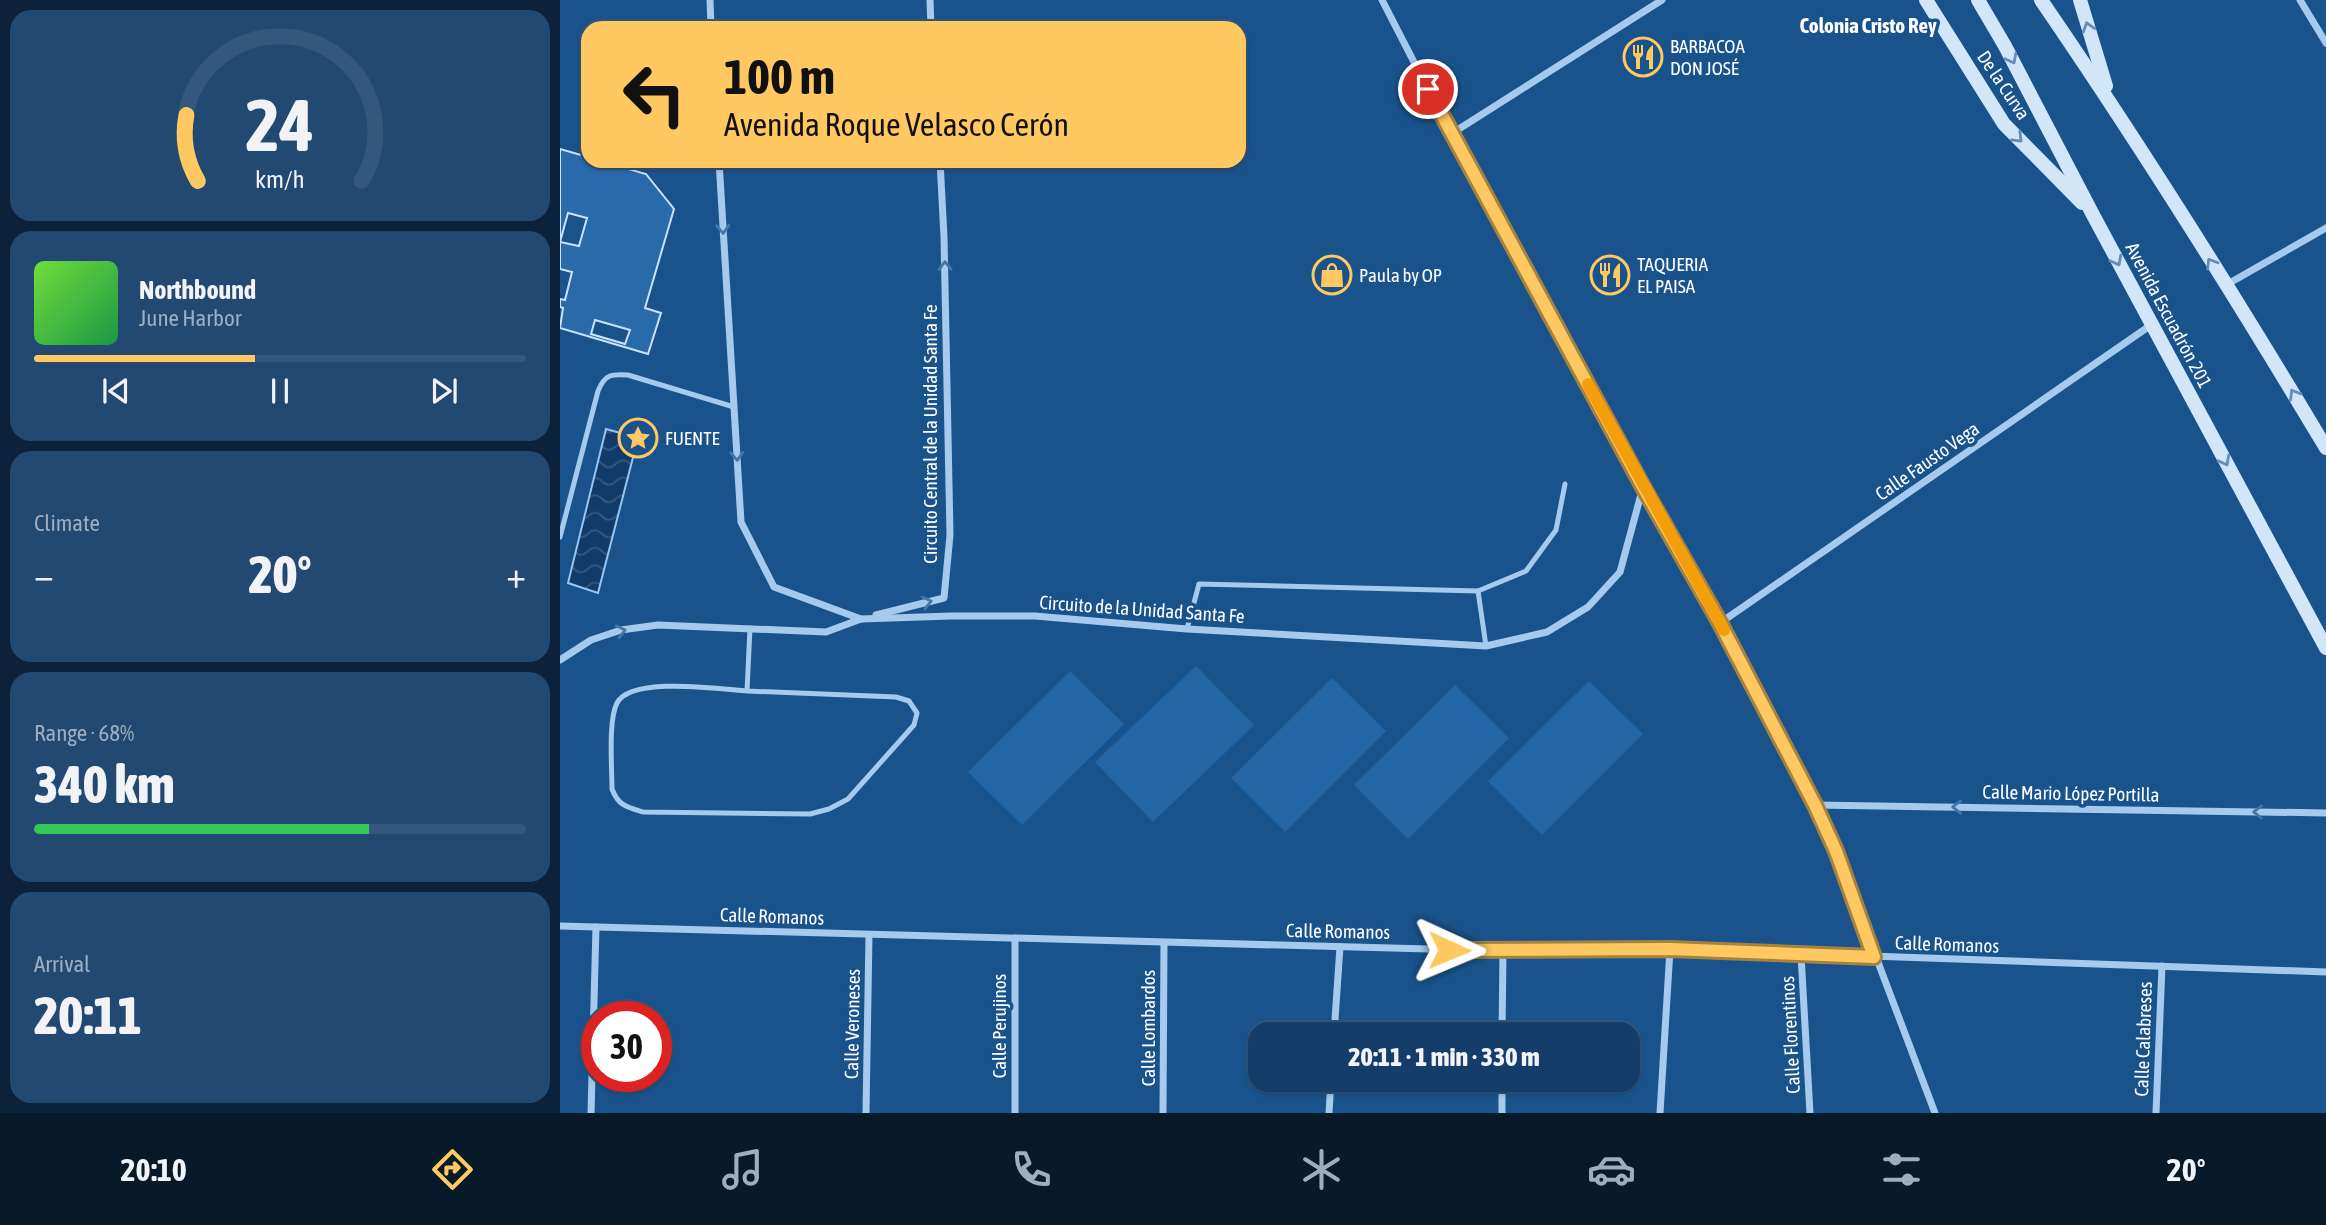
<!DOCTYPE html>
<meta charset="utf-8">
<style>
body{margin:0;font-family:"Asap Condensed",sans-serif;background:#214971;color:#f1f3f6;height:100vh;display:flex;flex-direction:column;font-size:26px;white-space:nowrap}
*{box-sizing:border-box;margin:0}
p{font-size:23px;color:#9daec0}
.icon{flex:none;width:38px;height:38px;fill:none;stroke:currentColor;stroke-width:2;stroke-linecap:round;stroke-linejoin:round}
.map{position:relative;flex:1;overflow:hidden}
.drawer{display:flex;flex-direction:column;gap:10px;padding:10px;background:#0b223a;width:560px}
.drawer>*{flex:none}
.guide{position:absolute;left:21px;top:21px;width:665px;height:147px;border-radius:21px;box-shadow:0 2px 5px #0004,0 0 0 2px #33577d;background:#ffc861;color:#111;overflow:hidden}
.speed{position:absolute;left:21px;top:1001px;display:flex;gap:14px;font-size:35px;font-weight:700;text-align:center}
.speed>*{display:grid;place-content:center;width:91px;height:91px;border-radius:50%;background:#143e69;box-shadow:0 2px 5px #0004,0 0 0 2px #33577d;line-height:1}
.speed .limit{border:10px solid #d22;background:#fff;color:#111}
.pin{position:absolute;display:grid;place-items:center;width:60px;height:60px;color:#fff;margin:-30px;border:4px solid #fff;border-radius:50%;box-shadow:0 2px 7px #0007}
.me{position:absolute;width:77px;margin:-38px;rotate:91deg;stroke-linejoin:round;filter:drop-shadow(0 0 5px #0008)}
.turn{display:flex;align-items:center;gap:24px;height:147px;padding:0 28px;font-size:32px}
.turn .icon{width:91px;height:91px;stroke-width:2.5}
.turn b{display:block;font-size:49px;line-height:60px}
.big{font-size:52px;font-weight:800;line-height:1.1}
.drawer .card{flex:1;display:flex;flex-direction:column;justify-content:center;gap:10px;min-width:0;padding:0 24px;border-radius:21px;background:#214971}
.drawer .dial{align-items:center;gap:0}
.dial svg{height:182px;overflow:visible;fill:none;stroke:#33577d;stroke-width:7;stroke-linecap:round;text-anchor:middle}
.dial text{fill:#f1f3f6;stroke:none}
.song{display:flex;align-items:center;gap:21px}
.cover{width:84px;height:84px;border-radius:10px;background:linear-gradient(135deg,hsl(100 70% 55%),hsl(140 70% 35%))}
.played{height:7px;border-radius:4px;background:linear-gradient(90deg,#ffc861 45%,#33577d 45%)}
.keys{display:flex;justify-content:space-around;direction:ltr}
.heat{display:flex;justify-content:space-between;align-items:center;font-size:38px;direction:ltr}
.charge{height:10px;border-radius:5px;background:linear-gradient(90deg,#34c759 68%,#33577d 0)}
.trip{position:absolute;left:688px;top:1022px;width:392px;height:70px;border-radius:21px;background:#143e69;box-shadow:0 2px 5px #0004,0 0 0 2px #33577d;font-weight:800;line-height:70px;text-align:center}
.menu{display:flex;height:112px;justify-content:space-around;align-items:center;background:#08192a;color:#9daec0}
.menu .icon{width:49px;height:49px}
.menu .on{color:#ffc861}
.menu b{font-size:32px;color:#f1f3f6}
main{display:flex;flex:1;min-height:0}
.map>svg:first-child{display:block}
.green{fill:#2365a5}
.water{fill:url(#water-waves);stroke:#98c6f0;stroke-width:2}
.building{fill:#296aaa;stroke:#cbe3fa;stroke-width:2;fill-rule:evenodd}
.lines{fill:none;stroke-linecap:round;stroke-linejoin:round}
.lane{stroke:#a5caed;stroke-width:5}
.street{stroke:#a5caed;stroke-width:7}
.secondary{stroke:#d2e6fa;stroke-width:14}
.oneway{stroke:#648eb8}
.oneway2{stroke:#4477a9}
.route-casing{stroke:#a6823f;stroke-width:18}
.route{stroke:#ffc861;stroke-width:12}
.slow{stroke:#f59e0b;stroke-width:12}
.labels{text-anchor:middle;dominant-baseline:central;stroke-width:7;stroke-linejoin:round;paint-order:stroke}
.poi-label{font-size:19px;fill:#fff;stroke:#1a538c;text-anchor:start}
.street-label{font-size:19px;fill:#fff;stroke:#1a538c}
.neighbourhood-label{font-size:21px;font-weight:bold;fill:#fff;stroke:#1a538c}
</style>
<main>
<section class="drawer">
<div class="card dial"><svg viewBox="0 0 100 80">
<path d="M14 69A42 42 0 1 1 86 69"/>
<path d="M14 69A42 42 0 0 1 9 40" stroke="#ffc861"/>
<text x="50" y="56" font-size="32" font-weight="700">24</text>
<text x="50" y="72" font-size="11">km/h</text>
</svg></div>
<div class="card">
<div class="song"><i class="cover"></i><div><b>Northbound</b><p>June Harbor</p></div></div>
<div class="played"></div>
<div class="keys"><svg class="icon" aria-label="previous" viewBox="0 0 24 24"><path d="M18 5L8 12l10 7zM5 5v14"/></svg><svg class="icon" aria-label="pause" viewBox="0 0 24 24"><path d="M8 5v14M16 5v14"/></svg><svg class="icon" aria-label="next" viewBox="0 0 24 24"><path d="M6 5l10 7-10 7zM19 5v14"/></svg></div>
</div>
<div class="card"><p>Climate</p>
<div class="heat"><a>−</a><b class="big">20°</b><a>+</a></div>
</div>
<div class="card"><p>Range · 68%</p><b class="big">340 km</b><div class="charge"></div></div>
<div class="card"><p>Arrival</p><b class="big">20:11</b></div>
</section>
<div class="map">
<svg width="1766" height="1113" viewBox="0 0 1766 1113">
<defs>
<pattern id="water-waves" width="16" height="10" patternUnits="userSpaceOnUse" patternTransform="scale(1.75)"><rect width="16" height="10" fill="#113c69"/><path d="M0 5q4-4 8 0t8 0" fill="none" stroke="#355980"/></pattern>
</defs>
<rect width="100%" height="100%" fill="#1a538c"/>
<!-- green -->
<g class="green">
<path d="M 636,666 L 694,725 L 593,822 L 535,762 Z"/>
<path d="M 510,671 L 564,724 L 462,825 L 408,772 Z"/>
<path d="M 772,678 L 826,731 L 725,832 L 671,778 Z"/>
<path d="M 1029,681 L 1083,734 L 982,835 L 928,781 Z"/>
<path d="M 895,685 L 949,738 L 848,839 L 794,785 Z"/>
</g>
<!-- water -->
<path class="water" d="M 46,429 L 78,438 L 38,593 L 8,583 Z"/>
<!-- building -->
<path class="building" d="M 0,149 L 28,157 L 28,161 L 41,161 L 86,174 L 114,209 L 85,308 L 101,313 L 88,354 L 0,328 L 3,308 L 0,307 L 0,299 L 5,300 L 12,272 L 0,269 ZM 8,213 L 27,218 L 19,246 L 0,242 ZM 35,320 L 70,330 L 65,344 L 31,334 Z"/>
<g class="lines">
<!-- lane -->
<g class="lane">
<path d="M 0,537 L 38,391 C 45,374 51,374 68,375 L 174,407"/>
<path d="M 918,591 L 926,646"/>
<path d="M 627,629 L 639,584 L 918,591 L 966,571 L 996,530 L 1005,484"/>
<path d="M 187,691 L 336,697 L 349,701 L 357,713 L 354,725 L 288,799 L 269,809 L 250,814 L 83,812 C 66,807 58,805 52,789 C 52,768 48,720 57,703 C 71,676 160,689 187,691 L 190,628"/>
</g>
<!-- street -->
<g class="street">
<path d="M 150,0 L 151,28"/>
<path d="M 370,0 L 371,28"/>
<path d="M 822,0 L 891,134 L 1083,487 L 1160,623 L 1255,805 L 1276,851 L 1375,1113"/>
<path d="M 1740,0 L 1766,43"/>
<path d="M 891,134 L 1102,0"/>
<path d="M 159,161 L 181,522 L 214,587 L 301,619"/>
<path d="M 1666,285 L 1766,228"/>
<path d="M 316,615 L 384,598 L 390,535 L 384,237 L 380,161"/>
<path d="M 1160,623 L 1591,325"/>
<path d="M 0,660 L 31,640 L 61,630 L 98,625 L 266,632 L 301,619 L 391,616 L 475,616 L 627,629 L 926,646 L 987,632 L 1028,607 L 1060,572 L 1083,487"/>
<path d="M 1255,805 L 1766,813"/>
<path d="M 0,926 L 943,951 L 1110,949 L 1766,972"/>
<path d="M 455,938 L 455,1113"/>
<path d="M 1241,955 L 1250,1113"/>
<path d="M 774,1034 L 780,947"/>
<path d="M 942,1034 L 943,951"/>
<path d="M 31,1113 L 36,927"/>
<path d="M 306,1113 L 309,935"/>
<path d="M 603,1113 L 604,943"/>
<path d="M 769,1113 L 771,1080"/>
<path d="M 942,1113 L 942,1080"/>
<path d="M 1100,1113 L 1110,949"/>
<path d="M 1596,1113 L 1602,966"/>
</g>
<!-- secondary -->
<g class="secondary">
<path d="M 1366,0 L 1444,124 L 1522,203"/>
<path d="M 1418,0 L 1445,46 L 1532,213 L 1766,648"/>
<path d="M 1481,0 C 1581,146 1675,296 1766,448"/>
<path d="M 1520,0 L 1546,86"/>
</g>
</g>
<!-- one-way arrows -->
<defs><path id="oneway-chevron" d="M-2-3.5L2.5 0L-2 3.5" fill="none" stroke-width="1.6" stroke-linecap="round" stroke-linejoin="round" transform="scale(1.75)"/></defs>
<g class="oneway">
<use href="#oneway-chevron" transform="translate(1528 27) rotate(-107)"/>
<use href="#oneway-chevron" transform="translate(1452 59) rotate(63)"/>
<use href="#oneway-chevron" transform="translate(1458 138) rotate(45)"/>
<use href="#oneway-chevron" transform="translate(1557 261) rotate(62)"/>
<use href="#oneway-chevron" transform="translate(1651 263) rotate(-122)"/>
<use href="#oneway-chevron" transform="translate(1734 394) rotate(-121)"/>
<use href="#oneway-chevron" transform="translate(1665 461) rotate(62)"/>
</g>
<g class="oneway2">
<use href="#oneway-chevron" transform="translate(163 229) rotate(87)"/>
<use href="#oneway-chevron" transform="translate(385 266) rotate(-91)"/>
<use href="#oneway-chevron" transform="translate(177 456) rotate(87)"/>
<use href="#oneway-chevron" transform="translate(367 602) rotate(-14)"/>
<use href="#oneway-chevron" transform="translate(61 631) rotate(-13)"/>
<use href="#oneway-chevron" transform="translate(1397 807) rotate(-179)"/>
<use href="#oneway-chevron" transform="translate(1698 812) rotate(-179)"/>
</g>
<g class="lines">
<defs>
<path id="route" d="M 868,89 L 1083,487 L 1160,623 L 1255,805 L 1276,851 L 1314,957 L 1110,949 L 889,950"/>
</defs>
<!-- route casing -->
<use href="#route" class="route-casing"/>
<!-- route -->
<use href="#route" class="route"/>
<!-- slow -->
<path class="slow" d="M 1028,384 L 1164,630"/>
</g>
<!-- icons -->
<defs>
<symbol id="restaurant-ring" viewBox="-11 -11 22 22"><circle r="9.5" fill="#1a538c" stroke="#ffc861" stroke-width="1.5"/><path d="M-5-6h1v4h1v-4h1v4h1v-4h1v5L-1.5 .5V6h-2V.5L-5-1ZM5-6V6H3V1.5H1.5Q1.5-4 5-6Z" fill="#ffc861"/></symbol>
<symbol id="shop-ring" viewBox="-11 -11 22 22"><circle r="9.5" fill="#1a538c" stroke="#ffc861" stroke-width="1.5"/><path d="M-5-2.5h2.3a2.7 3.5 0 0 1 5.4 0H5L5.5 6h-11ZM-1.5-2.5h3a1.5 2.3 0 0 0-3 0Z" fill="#ffc861"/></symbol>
<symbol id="sight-ring" viewBox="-11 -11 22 22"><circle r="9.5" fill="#1a538c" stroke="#ffc861" stroke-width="1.5"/><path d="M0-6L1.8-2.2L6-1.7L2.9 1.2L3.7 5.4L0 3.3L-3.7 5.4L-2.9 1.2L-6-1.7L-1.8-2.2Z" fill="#ffc861"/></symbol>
</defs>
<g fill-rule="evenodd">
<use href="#restaurant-ring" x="1061" y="35" width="44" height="44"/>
<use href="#shop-ring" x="750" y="253" width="44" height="44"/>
<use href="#restaurant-ring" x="1028" y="253" width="44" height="44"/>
<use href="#sight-ring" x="56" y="416" width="44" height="44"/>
</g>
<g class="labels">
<!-- poi labels -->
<g class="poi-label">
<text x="1110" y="46">BARBACOA<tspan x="1110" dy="22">DON JOSÉ</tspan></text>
<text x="1077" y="264">TAQUERIA<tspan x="1077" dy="22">EL PAISA</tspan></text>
<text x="799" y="275">Paula by OP</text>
<text x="105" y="438">FUENTE</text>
</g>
<!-- street labels -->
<g class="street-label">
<text transform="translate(1444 85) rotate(56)">De la Curva</text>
<text transform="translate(1609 315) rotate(62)">Avenida Escuadrón 201</text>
<text transform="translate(370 434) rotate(-90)">Circuito Central de la Unidad Santa Fe</text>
<text transform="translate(1367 461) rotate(-35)">Calle Fausto Vega</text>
<text transform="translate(582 609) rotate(4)">Circuito de la Unidad Santa Fe</text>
<text transform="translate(1511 793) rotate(1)">Calle Mario López Portilla</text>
<text transform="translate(212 916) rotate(2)">Calle Romanos</text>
<text transform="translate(778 931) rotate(1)">Calle Romanos</text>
<text transform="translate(1387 944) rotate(2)">Calle Romanos</text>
<text transform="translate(292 1024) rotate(-89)">Calle Veroneses</text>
<text transform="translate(439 1026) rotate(-90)">Calle Perujinos</text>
<text transform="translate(588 1028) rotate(-90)">Calle Lombardos</text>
<text transform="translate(1230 1035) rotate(-93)">Calle Florentinos</text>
<text transform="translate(1583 1039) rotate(-88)">Calle Calabreses</text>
</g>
<!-- neighbourhood labels -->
<g class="neighbourhood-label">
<text x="1308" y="25">Colonia Cristo Rey</text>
</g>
</g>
</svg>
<div class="speed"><div class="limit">30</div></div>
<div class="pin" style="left:868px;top:89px;background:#d93025"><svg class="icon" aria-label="arrive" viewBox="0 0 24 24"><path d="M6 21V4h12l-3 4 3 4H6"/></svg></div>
<svg class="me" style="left:889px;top:950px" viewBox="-20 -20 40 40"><path d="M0-17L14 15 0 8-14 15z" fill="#ffc861" stroke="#fff" stroke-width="4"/></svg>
<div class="trip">20:11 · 1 min · 330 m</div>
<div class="guide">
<div class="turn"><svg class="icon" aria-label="left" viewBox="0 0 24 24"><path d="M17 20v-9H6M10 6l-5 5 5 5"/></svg><div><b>100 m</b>Avenida Roque Velasco Cerón</div></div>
</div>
</div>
</main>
<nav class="menu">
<b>20:10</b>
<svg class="icon on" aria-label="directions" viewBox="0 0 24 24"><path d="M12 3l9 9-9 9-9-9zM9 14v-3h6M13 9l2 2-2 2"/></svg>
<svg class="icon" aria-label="music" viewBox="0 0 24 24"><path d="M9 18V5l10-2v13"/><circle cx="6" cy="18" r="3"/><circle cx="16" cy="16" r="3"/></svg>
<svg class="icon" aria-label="phone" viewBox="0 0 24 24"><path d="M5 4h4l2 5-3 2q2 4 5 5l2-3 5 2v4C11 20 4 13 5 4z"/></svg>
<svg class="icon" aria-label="climate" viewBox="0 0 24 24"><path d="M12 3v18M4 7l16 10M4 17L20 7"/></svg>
<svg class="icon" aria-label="car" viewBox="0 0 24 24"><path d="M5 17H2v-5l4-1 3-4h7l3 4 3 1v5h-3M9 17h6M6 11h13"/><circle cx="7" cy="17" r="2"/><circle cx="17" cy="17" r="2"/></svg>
<svg class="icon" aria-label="filters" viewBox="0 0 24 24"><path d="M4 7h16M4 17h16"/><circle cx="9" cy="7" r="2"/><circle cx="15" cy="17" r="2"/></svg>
<b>20°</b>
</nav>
